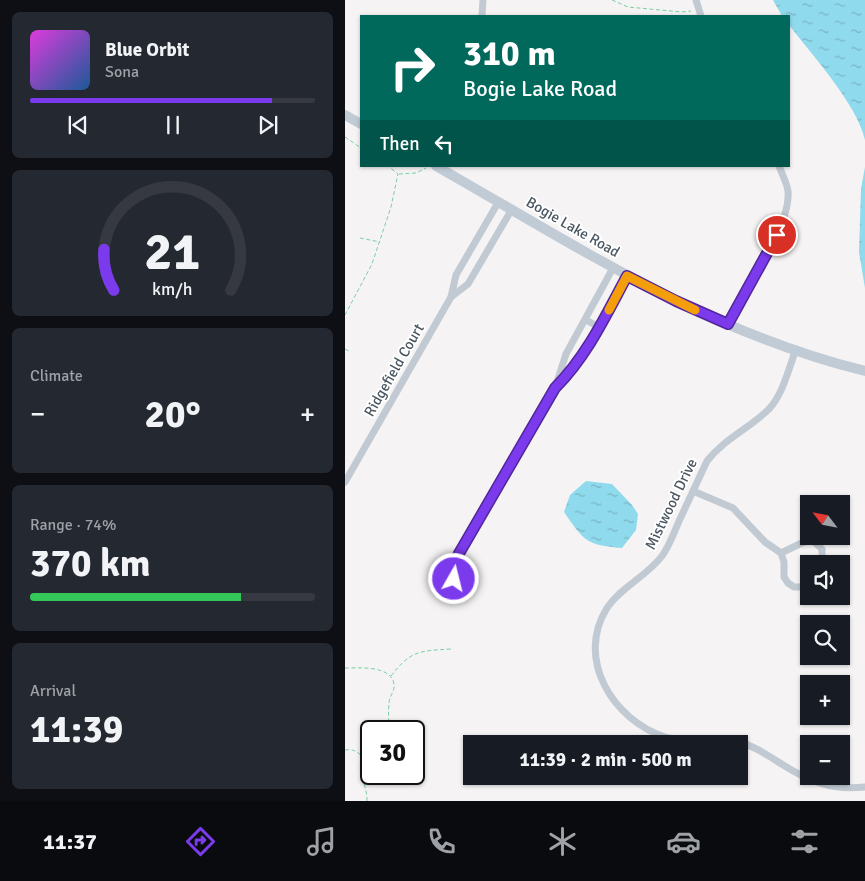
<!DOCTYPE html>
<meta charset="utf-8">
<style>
body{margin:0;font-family:Signika,sans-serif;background:#242831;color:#f1f3f6;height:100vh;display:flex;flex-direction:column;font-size:19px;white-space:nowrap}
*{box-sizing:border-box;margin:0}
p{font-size:16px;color:#9ea1a6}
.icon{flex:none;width:28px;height:28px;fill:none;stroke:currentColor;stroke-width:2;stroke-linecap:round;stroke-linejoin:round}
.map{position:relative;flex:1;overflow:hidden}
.sheet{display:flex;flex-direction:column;gap:12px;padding:12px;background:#0d0f14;width:345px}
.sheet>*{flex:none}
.hud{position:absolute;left:15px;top:15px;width:430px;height:152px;border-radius:0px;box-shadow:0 1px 4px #0004;background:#00695c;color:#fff;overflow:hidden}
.needle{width:32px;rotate:302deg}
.buttons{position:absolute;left:455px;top:495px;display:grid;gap:10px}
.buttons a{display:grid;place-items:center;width:50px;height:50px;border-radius:0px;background:#171b24;box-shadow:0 1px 4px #0004;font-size:25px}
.speed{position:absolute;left:15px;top:720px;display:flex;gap:10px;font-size:25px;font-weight:700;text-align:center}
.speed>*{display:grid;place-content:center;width:65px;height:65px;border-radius:50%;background:#171b24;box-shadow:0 1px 4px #0004;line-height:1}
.speed .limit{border:2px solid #111;border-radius:8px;background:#fff;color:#111}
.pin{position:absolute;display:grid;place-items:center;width:42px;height:42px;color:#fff;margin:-21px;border:2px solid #fff;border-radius:50%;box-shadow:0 1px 5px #0007}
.me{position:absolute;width:55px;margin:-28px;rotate:8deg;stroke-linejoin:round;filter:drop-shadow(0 0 4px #0008)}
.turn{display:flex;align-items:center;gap:18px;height:105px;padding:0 20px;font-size:22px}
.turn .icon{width:65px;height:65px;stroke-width:2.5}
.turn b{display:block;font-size:35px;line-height:42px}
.then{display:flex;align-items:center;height:48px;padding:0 20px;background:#0003;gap:10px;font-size:19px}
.big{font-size:38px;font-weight:800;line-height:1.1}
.sheet .widget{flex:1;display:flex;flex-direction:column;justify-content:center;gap:8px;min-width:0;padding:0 18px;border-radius:8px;background:#242831}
.sheet .dial{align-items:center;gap:0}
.dial svg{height:130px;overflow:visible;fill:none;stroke:#363941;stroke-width:7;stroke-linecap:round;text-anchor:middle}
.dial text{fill:#f1f3f6;stroke:none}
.song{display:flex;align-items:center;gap:15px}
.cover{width:60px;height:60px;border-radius:8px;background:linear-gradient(135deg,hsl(300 70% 55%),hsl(210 70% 35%))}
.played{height:5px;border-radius:2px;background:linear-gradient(90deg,#7c3aed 85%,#363941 85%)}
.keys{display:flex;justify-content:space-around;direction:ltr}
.heat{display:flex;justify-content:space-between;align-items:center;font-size:28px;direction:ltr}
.charge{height:8px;border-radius:4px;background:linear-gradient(90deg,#34c759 74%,#363941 0)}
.trip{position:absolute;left:118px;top:735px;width:285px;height:50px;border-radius:0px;background:#171b24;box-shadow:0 1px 4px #0004;font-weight:800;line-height:50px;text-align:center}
.tabs{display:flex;height:80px;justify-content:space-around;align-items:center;background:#090b0e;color:#9ea1a6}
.tabs .icon{width:35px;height:35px}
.tabs .current{color:#7c3aed}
.tabs b{font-size:22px;color:#f1f3f6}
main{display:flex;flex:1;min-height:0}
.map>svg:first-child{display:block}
.water{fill:url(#water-ripples)}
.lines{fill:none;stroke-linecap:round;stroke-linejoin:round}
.path{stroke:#7ad0a6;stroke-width:1;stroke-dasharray:4 2.5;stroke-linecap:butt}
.minor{stroke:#c1cad2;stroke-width:7}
.secondary{stroke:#c1cbd6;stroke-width:10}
.route-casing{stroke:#51269a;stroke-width:12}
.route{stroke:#7c3aed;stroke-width:9}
.slow{stroke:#f59e0b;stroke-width:9}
.labels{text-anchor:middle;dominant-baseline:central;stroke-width:4;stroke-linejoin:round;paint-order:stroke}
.street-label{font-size:15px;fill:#4a5661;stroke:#fff}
</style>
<main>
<section class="sheet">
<div class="widget">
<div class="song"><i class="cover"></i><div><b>Blue Orbit</b><p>Sona</p></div></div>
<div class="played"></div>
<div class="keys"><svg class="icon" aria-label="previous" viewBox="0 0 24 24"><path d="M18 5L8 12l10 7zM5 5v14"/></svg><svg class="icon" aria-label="pause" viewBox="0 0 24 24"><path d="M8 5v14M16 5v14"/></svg><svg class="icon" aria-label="next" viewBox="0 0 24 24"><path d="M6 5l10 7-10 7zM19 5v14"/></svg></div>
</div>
<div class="widget dial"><svg viewBox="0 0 100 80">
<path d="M14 69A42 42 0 1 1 86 69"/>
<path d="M14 69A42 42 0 0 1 8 44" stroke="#7c3aed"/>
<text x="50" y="56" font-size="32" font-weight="700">21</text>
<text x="50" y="72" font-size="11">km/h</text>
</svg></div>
<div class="widget"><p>Climate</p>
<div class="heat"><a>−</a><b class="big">20°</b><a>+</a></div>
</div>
<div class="widget"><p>Range · 74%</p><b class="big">370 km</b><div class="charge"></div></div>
<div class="widget"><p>Arrival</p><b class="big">11:39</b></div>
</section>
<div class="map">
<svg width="520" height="801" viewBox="0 0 520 801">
<defs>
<pattern id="water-ripples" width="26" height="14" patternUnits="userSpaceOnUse" patternTransform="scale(1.25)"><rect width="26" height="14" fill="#90daee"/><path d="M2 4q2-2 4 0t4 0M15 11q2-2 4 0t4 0" fill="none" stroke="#78b4c4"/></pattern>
</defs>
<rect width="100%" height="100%" fill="#f5f3f3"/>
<!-- water -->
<g class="water">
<path d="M 428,0 L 520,0 L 520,140 C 512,104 467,55 444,25 L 444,16 L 437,16 Z"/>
<path d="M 520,167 L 520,288 L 514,252 L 516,189 Z"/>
<path d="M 241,481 L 267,484 L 287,505 L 293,514 L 291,530 L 277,548 C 241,545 239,541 219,512 L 225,495 Z"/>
</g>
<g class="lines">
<!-- path -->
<g class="path">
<path d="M 267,0 L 283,7 L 337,12 L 346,11"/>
<path d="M 0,137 L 16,148"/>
<path d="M 54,174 L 71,173 L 81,168"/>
<path d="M 15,238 L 35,242"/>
<path d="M 0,315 L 27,264 L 46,207 L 53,174 L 43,166"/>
<path d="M 0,349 L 4,351"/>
<path d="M 0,668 C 14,668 46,665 49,684 C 50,692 44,696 44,703 C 43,712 44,722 44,731"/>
<path d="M 46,676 C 66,650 75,651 106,649"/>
<path d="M 0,750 C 8,749 12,751 18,757"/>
<path d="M 22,801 C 23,781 4,767 26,751"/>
</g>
<!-- minor -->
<g class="minor">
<path d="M 351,0 L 356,16"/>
<path d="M 137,16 L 138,0"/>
<path d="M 106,297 L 123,284 L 167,209"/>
<path d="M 241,320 L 254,327"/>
<path d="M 383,324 C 400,292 446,227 443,191 C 442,183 437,174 434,166"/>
<path d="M 451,349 C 444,368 438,394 424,409 C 405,428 379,439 362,461 C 353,480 344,500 335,519 C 329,532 325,545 317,556 C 301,577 276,587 262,608 C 230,659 268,720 320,737 C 343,745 368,736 391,741 C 407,745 421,754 435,763 C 463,781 486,791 520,787"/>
<path d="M 212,386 C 243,355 262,314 282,276"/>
<path d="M 0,482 L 106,297 L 111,275 L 154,201"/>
<path d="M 348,491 L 388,508 L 420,542 L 436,553 L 439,562 L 439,577 L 443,583 L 449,587 L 456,587 L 464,579"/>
<path d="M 436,553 L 461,541 L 468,541 L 477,549 L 477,556 L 473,564"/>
<path d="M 105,569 C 111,578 109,586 102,594 L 91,592 C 83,580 92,570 105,569 L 210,388 L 221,354 L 268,268"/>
</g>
<!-- secondary -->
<g class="secondary">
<path d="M 0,115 L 16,124"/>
<path d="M 91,166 C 230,245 363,333 520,371"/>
</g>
</g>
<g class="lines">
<defs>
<path id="route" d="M 109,579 L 105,569 L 210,388 C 242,356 261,315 282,276 L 331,301 L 383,324 L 432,235"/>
</defs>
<!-- route casing -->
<use href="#route" class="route-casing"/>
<!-- route -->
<use href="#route" class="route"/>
<!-- slow -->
<path class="slow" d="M 264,310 L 282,276 L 350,310"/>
</g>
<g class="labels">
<!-- street labels -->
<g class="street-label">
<text transform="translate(228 227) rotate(30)">Bogie Lake Road</text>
<text transform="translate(49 370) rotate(-60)">Ridgefield Court</text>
<text transform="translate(326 504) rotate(-64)">Mistwood Drive</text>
</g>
</g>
</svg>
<div class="buttons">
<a><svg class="needle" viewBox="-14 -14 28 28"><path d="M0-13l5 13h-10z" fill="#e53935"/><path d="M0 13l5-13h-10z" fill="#9ea1a6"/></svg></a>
<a><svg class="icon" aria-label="sound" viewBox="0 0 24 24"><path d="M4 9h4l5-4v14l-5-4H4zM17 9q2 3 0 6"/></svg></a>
<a><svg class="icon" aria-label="search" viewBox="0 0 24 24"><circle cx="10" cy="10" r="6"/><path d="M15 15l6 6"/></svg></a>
<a>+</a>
<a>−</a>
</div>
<div class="speed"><div class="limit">30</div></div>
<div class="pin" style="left:432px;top:235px;background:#d93025"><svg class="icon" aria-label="arrive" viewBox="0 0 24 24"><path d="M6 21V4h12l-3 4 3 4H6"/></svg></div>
<svg class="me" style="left:109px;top:579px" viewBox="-20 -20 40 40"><circle r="17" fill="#7c3aed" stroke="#fff" stroke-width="3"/><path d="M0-11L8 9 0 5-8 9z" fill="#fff"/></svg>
<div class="trip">11:39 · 2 min · 500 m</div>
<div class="hud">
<div class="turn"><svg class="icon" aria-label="right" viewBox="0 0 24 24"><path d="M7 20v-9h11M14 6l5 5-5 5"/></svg><div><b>310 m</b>Bogie Lake Road</div></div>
<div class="then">Then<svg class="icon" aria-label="left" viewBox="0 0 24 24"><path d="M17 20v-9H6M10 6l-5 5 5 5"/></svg></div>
</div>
</div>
</main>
<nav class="tabs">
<b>11:37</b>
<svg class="icon current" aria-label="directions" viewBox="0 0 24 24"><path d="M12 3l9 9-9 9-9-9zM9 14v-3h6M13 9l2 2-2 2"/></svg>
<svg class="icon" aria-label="music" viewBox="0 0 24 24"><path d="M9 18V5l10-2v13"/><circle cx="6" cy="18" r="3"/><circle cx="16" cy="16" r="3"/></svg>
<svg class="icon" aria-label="phone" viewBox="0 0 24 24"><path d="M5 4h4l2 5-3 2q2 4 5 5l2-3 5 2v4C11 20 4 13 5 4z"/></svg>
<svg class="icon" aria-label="climate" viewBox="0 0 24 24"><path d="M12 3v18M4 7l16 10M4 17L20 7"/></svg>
<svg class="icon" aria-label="car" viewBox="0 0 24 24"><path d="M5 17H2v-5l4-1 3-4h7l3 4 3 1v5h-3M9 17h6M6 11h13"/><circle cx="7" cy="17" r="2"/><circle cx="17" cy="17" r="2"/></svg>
<svg class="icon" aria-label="filters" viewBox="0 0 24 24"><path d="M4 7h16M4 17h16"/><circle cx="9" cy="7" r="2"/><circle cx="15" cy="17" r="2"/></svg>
</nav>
